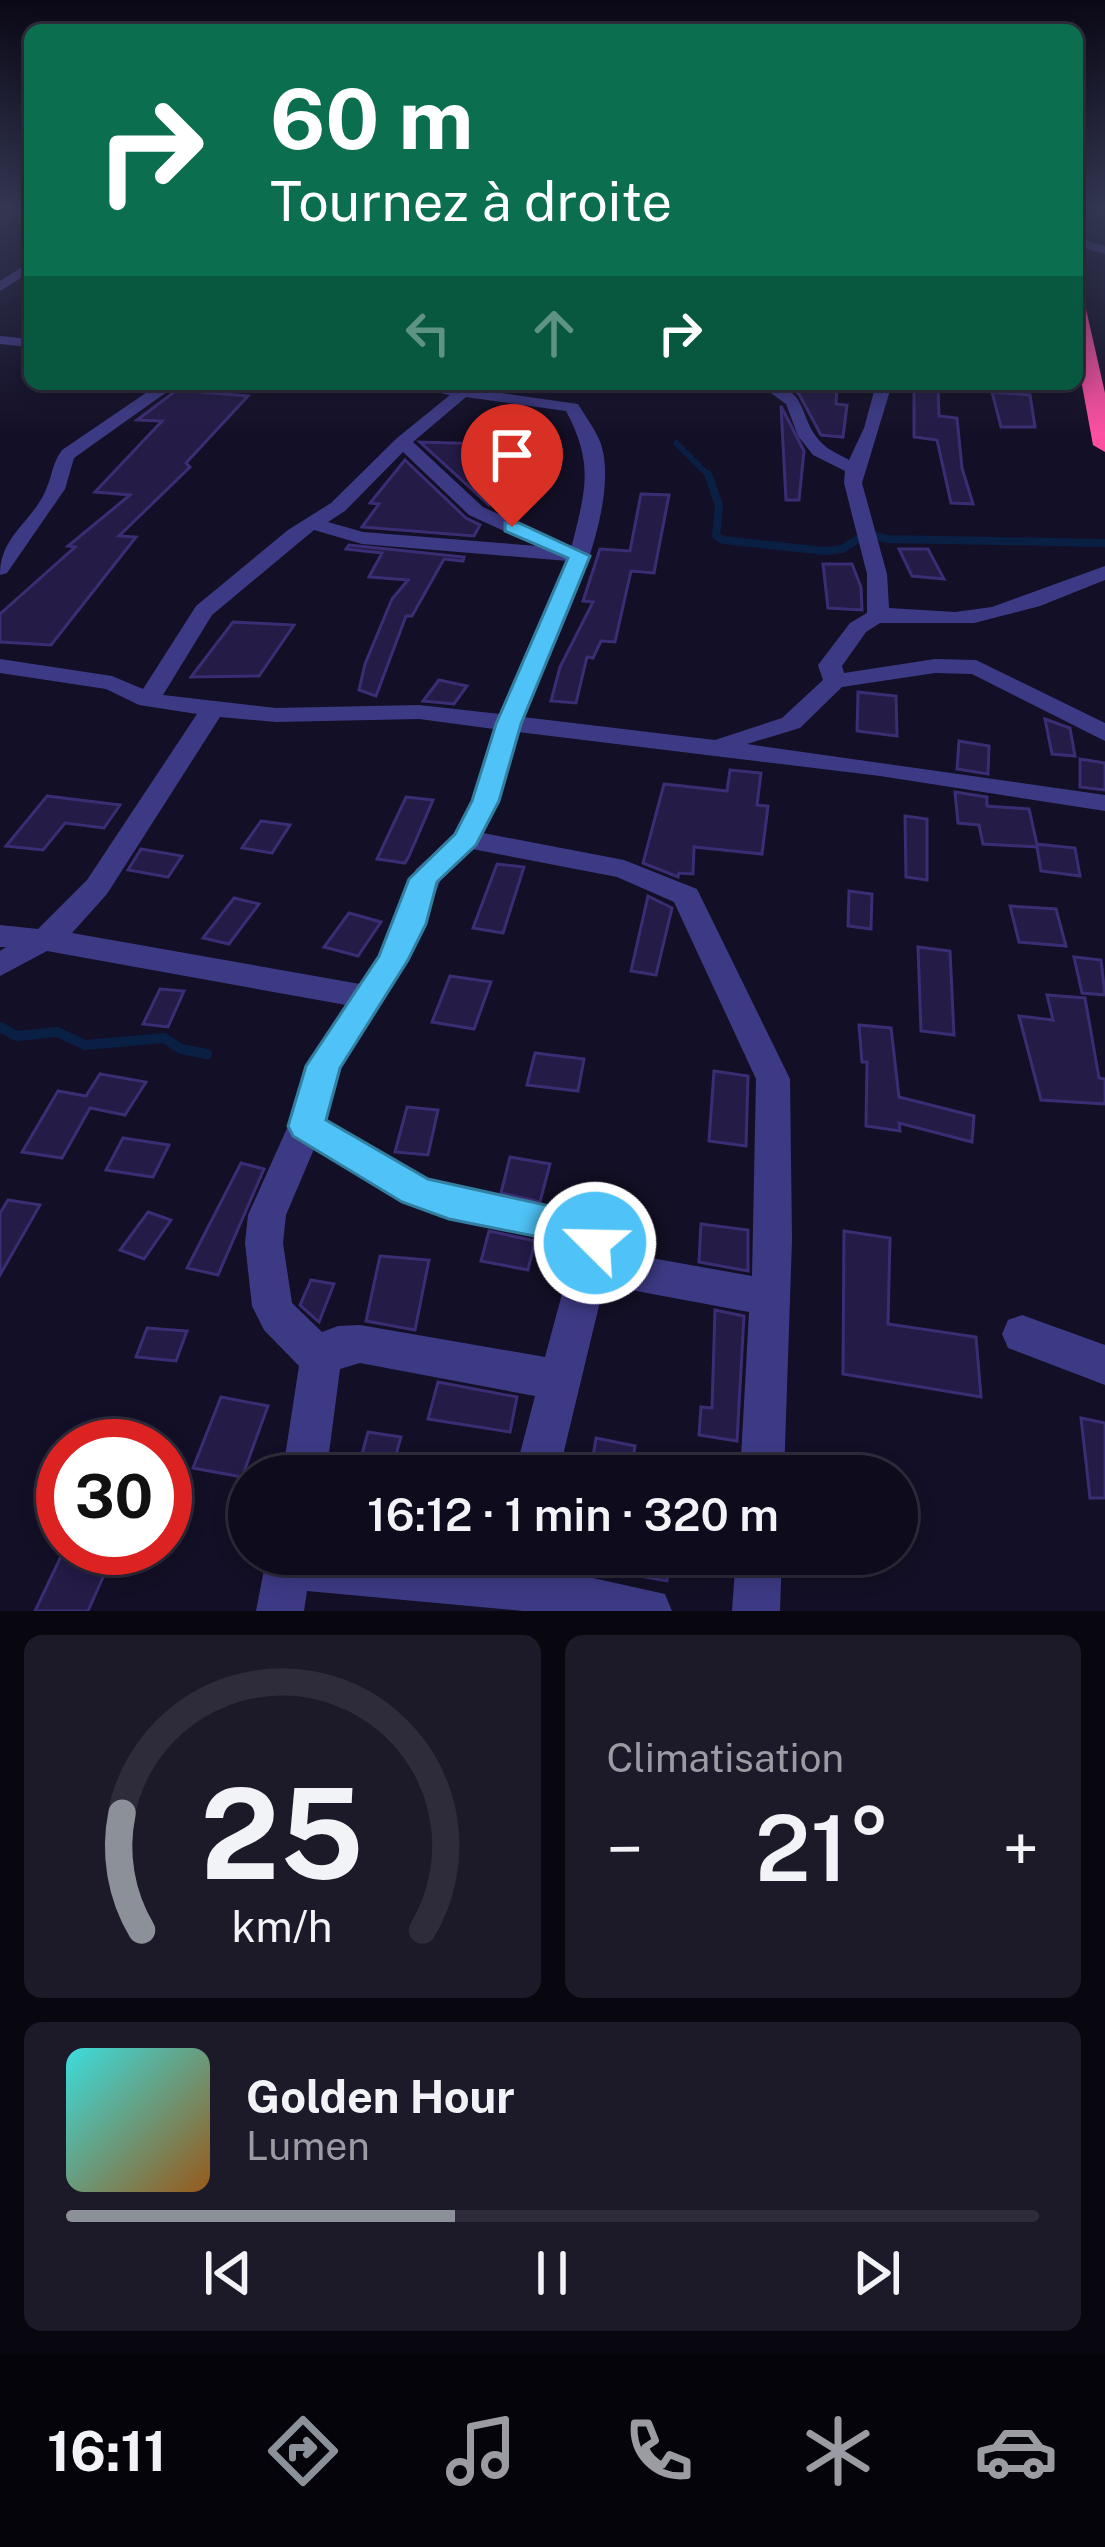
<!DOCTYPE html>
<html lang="fr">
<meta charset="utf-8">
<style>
body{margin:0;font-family:"Public Sans",sans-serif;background:#1c1929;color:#f1f3f6;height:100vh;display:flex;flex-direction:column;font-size:45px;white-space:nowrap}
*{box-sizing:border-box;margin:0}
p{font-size:39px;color:#9b9ba3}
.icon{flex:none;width:66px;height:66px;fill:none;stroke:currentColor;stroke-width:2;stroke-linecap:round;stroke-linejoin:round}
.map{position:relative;height:1611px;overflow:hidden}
.details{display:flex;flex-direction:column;gap:24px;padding:24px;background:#08060f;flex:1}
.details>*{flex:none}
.top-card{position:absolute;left:24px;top:24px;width:1059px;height:366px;border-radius:18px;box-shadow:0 6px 18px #0003,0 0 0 3px #2e2b3b;background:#0b6e4f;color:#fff;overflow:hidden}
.speed{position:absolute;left:36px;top:1419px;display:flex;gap:24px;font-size:60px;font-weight:700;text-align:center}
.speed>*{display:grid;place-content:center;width:156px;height:156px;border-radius:50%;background:#0e0b1c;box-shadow:0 6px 18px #0003,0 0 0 3px #2e2b3b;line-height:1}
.speed .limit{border:18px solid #d22;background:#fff;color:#111}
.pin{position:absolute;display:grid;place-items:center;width:102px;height:102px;color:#fff;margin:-123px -51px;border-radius:50% 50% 50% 0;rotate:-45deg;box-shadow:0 0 12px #0007}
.pin .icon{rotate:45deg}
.me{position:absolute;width:132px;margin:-66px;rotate:293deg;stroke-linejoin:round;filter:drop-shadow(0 0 9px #0008)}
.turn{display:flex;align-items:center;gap:42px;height:252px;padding:0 48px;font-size:54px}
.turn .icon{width:156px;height:156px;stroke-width:2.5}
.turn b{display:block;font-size:84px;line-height:102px}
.lanes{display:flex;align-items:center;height:114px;padding:0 48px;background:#0003;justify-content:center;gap:60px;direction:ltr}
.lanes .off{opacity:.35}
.big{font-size:90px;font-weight:600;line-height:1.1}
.details .card{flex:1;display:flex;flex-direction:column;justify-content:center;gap:18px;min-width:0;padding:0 42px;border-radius:18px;background:#1c1929}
.details .dial{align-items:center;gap:0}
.dial svg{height:312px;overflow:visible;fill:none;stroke:#2e2b3b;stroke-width:7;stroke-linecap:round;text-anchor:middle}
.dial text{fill:#f1f3f6;stroke:none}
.song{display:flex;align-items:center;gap:36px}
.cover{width:144px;height:144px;border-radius:18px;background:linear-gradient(135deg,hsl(180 70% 55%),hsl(30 70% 35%))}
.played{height:12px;border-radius:6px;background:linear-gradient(90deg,#8c9099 40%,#2e2b3b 40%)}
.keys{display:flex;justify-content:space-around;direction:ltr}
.heat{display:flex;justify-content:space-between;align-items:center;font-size:66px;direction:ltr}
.details .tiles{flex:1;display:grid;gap:24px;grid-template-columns:1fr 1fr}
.card:last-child{grid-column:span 2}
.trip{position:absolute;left:228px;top:1455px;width:690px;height:120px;border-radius:60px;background:#0e0b1c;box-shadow:0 6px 18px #0003,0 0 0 3px #2e2b3b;font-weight:600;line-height:120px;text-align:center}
.menu{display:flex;height:192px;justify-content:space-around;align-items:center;background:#06040b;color:#9b9ba3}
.menu .icon{width:84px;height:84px}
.menu .current{color:#8c9099}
.menu b{font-size:54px;color:#f1f3f6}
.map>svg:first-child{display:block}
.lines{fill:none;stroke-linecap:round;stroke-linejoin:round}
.stream-far2{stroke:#0a1f44;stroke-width:6}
.stream-far1{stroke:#0a1f44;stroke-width:8}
.stream{stroke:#0a1f44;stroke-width:10}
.building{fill:#241b47;stroke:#3b2d73;stroke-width:3}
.street{fill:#3d3a85;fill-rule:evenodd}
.highway{fill:#ff4fa3;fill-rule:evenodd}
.route{fill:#4fc3f7;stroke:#337fa1;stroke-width:3}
</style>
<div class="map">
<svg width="1105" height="1611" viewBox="0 0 1105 1611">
<rect width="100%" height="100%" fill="#130f26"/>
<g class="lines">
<!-- stream-far2 -->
<path class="stream-far2" d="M 676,443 L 710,477"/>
<!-- stream-far1 -->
<path class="stream-far1" d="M 708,474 L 719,505 L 716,536 L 723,540 L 825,551 L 842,549 L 866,534 L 888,539 L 1105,543"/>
<!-- stream -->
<path class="stream" d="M 0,1027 L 17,1036 L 57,1032 L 85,1045 L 164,1038 L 181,1049 L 207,1054"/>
</g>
<!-- building -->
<g class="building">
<path d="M 785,384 L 837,386 L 836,404 L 847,405 L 843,437 L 821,435 L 799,394 Z"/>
<path d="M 914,386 L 938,388 L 939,416 L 957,418 L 962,468 L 973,504 L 951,503 L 937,440 L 914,437 Z"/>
<path d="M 177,390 L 248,396 L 186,463 L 190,467 L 119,536 L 136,537 L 51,645 L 0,642 L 0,614 L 75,547 L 68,546 L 130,495 L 95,492 L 162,421 L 137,420 Z"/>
<path d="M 992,392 L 1030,395 L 1035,427 L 1001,427 Z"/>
<path d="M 781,406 L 804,451 L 799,500 L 786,500 Z"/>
<path d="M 501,425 L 540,432 L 521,475 L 508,474 L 489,505 L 420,442 L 488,444 Z"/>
<path d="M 405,460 L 466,518 L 480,525 L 474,536 L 362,527 L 379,504 L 370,503 Z"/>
<path d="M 641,494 L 669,495 L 654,573 L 631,571 L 615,642 L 601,641 L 593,658 L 587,657 L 576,703 L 551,701 L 560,667 L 593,602 L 583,601 L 600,549 L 630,551 Z"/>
<path d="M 349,545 L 464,557 L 463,561 L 444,559 L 412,616 L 406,616 L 376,696 L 359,690 L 365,664 L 392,599 L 408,580 L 369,577 L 382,553 L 346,549 Z"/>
<path d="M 899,549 L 928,549 L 944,579 L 912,576 Z"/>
<path d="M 823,564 L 852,564 L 861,587 L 862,610 L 828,608 Z"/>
<path d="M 233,622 L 294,625 L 259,676 L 191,677 Z"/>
<path d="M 439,680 L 467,686 L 454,704 L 423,701 Z"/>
<path d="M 858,692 L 896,696 L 897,736 L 857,731 Z"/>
<path d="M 1045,719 L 1070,728 L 1075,756 L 1052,754 Z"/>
<path d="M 959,741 L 989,746 L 988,774 L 957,769 Z"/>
<path d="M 1080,759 L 1105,763 L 1105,790 L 1080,787 Z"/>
<path d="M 730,770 L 761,773 L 757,805 L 768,806 L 762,854 L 694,847 L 693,874 L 679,873 L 678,877 L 643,863 L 664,784 L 727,791 Z"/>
<path d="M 955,792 L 987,797 L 987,806 L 1029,809 L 1037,844 L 1075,848 L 1080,876 L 1041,871 L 1037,847 L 983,844 L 979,825 L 958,823 Z"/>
<path d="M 47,796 L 120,805 L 104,828 L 65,823 L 43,850 L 6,846 Z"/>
<path d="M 406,797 L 433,800 L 409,856 L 405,863 L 377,859 Z"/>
<path d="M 905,816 L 927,819 L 927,880 L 906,877 Z"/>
<path d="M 261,821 L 290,825 L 272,853 L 242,848 Z"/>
<path d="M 141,849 L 182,856 L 168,877 L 128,870 Z"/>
<path d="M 497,864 L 524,867 L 503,933 L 473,928 Z"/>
<path d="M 849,891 L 872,894 L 871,929 L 848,926 Z"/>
<path d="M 648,896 L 672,908 L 656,975 L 631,971 Z"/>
<path d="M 234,898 L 259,904 L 229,944 L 203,938 Z"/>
<path d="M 1010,906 L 1056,909 L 1066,946 L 1019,942 Z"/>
<path d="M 349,913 L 381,922 L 358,956 L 324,947 Z"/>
<path d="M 918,947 L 950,951 L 954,1035 L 921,1031 Z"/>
<path d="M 1074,957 L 1101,960 L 1105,995 L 1082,993 Z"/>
<path d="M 450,976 L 491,982 L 474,1029 L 432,1022 Z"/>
<path d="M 160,989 L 184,991 L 168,1027 L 143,1024 Z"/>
<path d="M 1047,995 L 1085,998 L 1099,1078 L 1105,1079 L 1105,1104 L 1041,1100 L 1019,1016 L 1053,1020 Z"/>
<path d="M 859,1025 L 891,1028 L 899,1097 L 974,1116 L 972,1142 L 899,1123 L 900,1131 L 866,1126 L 867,1062 L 862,1062 Z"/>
<path d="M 535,1053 L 584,1059 L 578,1091 L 527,1085 Z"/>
<path d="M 714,1071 L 748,1076 L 746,1146 L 709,1141 Z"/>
<path d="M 100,1074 L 146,1082 L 125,1115 L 90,1108 L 62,1158 L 22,1152 L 58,1091 L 86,1096 Z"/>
<path d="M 407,1107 L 438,1110 L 428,1155 L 395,1152 Z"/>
<path d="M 123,1138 L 169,1145 L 153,1177 L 106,1170 Z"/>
<path d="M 510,1157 L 550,1164 L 540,1202 L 501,1193 Z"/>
<path d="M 241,1163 L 264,1169 L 218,1275 L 187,1268 Z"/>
<path d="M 8,1200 L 40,1205 L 0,1275 L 0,1213 Z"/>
<path d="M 148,1212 L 171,1220 L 144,1259 L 120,1250 Z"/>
<path d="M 701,1224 L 748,1230 L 748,1271 L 699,1262 Z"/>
<path d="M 489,1231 L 535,1241 L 528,1270 L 481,1261 Z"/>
<path d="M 844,1231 L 890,1238 L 888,1324 L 976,1337 L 981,1397 L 843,1374 Z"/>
<path d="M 380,1256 L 429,1260 L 415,1330 L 366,1321 Z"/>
<path d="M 311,1280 L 334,1284 L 319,1322 L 300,1305 Z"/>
<path d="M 715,1310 L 744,1316 L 737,1441 L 699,1435 L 701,1407 L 712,1408 Z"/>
<path d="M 147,1328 L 187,1331 L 176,1361 L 136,1357 Z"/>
<path d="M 438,1382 L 517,1397 L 510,1432 L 428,1419 Z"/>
<path d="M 221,1397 L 268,1406 L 242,1477 L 193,1468 Z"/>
<path d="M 1081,1418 L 1105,1423 L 1105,1498 L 1090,1498 Z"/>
<path d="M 368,1432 L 401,1437 L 390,1476 L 356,1476 Z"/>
<path d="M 596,1438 L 635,1446 L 631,1476 L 590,1476 Z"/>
<path d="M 65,1548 L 116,1548 L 88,1611 L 35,1611 Z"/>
<path d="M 643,1554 L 670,1554 L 667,1581 L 640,1576 Z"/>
</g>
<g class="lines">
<!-- street -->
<g class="street">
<path d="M 1077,238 L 1105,246 L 1105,254 L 1077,246 Z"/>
<path d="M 30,262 L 30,272 L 0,291 L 0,281 Z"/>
<path d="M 0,336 L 30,339 L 30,347 L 0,344 Z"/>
<path d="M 159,384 L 178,384 L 74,458 L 65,489 L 7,573 L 0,575 C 0,534 34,522 47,487 C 53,473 52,464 62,450 Z"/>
<path d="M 395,384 L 438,384 L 578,404 C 585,416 596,430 601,444 C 623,514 551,650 523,717 L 715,740 L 782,718 L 823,680 L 818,665 L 850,623 L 867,613 L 867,574 L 844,483 L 845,471 L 813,455 L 798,436 L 786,404 L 758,384 C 813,384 795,419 824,445 C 830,451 841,455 849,460 L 864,428 L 876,384 L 892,384 L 862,483 L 887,574 L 889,608 L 955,612 L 992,607 L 1105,566 L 1105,580 L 1040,606 L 974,623 L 880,623 L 866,632 L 842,666 L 844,673 L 935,659 L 976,660 L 1105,723 L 1105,741 L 972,674 L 935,673 L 842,687 L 800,728 L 747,744 L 1105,795 L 1105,811 L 880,776 L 518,732 L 499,801 L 483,833 L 624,860 L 697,889 L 790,1079 L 792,1240 L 784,1476 L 740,1476 L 749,1312 L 604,1285 L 558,1476 L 514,1476 L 535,1396 L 360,1363 L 340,1369 L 326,1476 L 282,1476 L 299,1366 L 264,1330 L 252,1306 L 245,1243 L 248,1215 L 288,1126 L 306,1066 L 346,1005 L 47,951 L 0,976 L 0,951 L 6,947 L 0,947 L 0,925 L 38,929 L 87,880 L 197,714 L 139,705 L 106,689 L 0,673 L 0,659 L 112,676 L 143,689 L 196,606 L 288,530 L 331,503 L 397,438 L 450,395 ZM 466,397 L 566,411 C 595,465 585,492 571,549 L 547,547 L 554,542 L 551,538 L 483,507 L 413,442 ZM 403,452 L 469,515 L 537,546 L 363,532 L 328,522 L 345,511 ZM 314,530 L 362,544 L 568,561 L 500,714 L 419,705 L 276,708 L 163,695 L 212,615 ZM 220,717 L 276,722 L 419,719 L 494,729 L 473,801 L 455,834 L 416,869 L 379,957 L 360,984 L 72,933 L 107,894 ZM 472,849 L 617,877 L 674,902 L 756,1079 L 752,1276 L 612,1251 L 614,1243 L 607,1221 L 451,1187 L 428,1179 L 325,1120 L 339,1069 L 409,960 L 443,874 ZM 314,1149 L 402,1201 L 437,1214 L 575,1246 L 545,1357 L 360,1325 L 338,1326 L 322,1332 L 292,1303 L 283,1243 L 286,1215 Z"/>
<path d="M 1022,1315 L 1105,1345 L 1105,1385 L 1008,1348 L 1002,1334 L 1008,1320 Z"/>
<path d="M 267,1554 L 418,1554 L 502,1561 L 503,1554 L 549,1554 L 548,1568 L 665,1594 L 672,1611 L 523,1611 L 307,1591 L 304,1611 L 256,1611 Z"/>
<path d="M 736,1554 L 782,1554 L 780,1611 L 732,1611 Z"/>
</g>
<!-- highway -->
<path class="highway" d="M 1077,303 L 1086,309 L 1105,393 L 1105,452 L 1093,445 L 1077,358 Z"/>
</g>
<!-- sky -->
<linearGradient id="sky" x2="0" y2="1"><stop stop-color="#0a0815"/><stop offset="0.48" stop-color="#333752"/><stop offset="1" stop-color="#333752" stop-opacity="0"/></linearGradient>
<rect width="1105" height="435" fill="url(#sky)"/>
<!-- route -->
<path class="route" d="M 505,523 L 519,523 L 590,556 L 521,724 L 499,801 L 476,845 L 437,882 L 426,924 L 408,960 L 340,1068 L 326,1120 L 428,1179 L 600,1217 L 615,1243 L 609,1255 L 595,1260 L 581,1255 L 574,1244 L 449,1219 L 402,1202 L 293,1136 L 288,1126 L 306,1066 L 379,956 L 409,879 L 455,834 L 472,801 L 496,724 L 568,558 L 505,531 Z"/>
</svg>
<div class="speed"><div class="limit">30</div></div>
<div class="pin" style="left:512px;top:527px;background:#d93025"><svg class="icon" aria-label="arrive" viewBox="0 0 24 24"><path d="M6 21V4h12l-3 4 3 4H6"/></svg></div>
<svg class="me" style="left:595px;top:1243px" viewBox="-20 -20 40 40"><circle r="17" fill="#4fc3f7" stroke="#fff" stroke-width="3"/><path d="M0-11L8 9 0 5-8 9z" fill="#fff"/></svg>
<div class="trip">16:12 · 1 min · 320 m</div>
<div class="top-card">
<div class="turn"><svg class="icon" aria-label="right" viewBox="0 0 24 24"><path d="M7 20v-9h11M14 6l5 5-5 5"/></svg><div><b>60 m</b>Tournez à droite</div></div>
<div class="lanes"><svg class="icon off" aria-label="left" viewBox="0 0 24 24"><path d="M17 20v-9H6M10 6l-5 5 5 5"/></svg><svg class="icon off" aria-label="ahead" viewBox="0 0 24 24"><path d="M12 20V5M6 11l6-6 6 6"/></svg><svg class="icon" aria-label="right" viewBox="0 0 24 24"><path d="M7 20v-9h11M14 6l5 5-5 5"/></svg></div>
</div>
</div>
<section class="details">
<div class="tiles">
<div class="card dial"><svg viewBox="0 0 100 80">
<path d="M14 69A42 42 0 1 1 86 69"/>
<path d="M14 69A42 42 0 0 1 9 39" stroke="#8c9099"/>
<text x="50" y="56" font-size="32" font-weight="700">25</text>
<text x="50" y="72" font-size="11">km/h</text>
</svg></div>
<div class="card"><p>Climatisation</p>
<div class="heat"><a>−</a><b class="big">21°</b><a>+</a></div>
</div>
<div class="card">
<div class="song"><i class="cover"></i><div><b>Golden Hour</b><p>Lumen</p></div></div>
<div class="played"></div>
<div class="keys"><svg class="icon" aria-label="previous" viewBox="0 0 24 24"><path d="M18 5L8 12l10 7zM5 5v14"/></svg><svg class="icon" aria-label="pause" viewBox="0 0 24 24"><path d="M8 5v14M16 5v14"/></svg><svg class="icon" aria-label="next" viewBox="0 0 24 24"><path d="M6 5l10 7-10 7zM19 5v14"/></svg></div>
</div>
</div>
</section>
<nav class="menu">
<b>16:11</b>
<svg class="icon current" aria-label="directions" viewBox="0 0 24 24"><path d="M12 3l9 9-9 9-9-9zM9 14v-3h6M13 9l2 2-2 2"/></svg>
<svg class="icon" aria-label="music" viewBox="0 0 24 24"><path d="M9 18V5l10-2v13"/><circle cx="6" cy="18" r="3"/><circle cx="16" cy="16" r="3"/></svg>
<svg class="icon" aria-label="phone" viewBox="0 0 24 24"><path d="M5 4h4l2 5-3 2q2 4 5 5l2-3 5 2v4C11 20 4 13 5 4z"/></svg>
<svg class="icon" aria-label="climate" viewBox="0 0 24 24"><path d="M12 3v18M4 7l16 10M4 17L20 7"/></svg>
<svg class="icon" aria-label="car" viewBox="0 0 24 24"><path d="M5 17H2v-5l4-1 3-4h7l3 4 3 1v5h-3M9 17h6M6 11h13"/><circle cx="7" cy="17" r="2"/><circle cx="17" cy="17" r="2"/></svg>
</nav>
